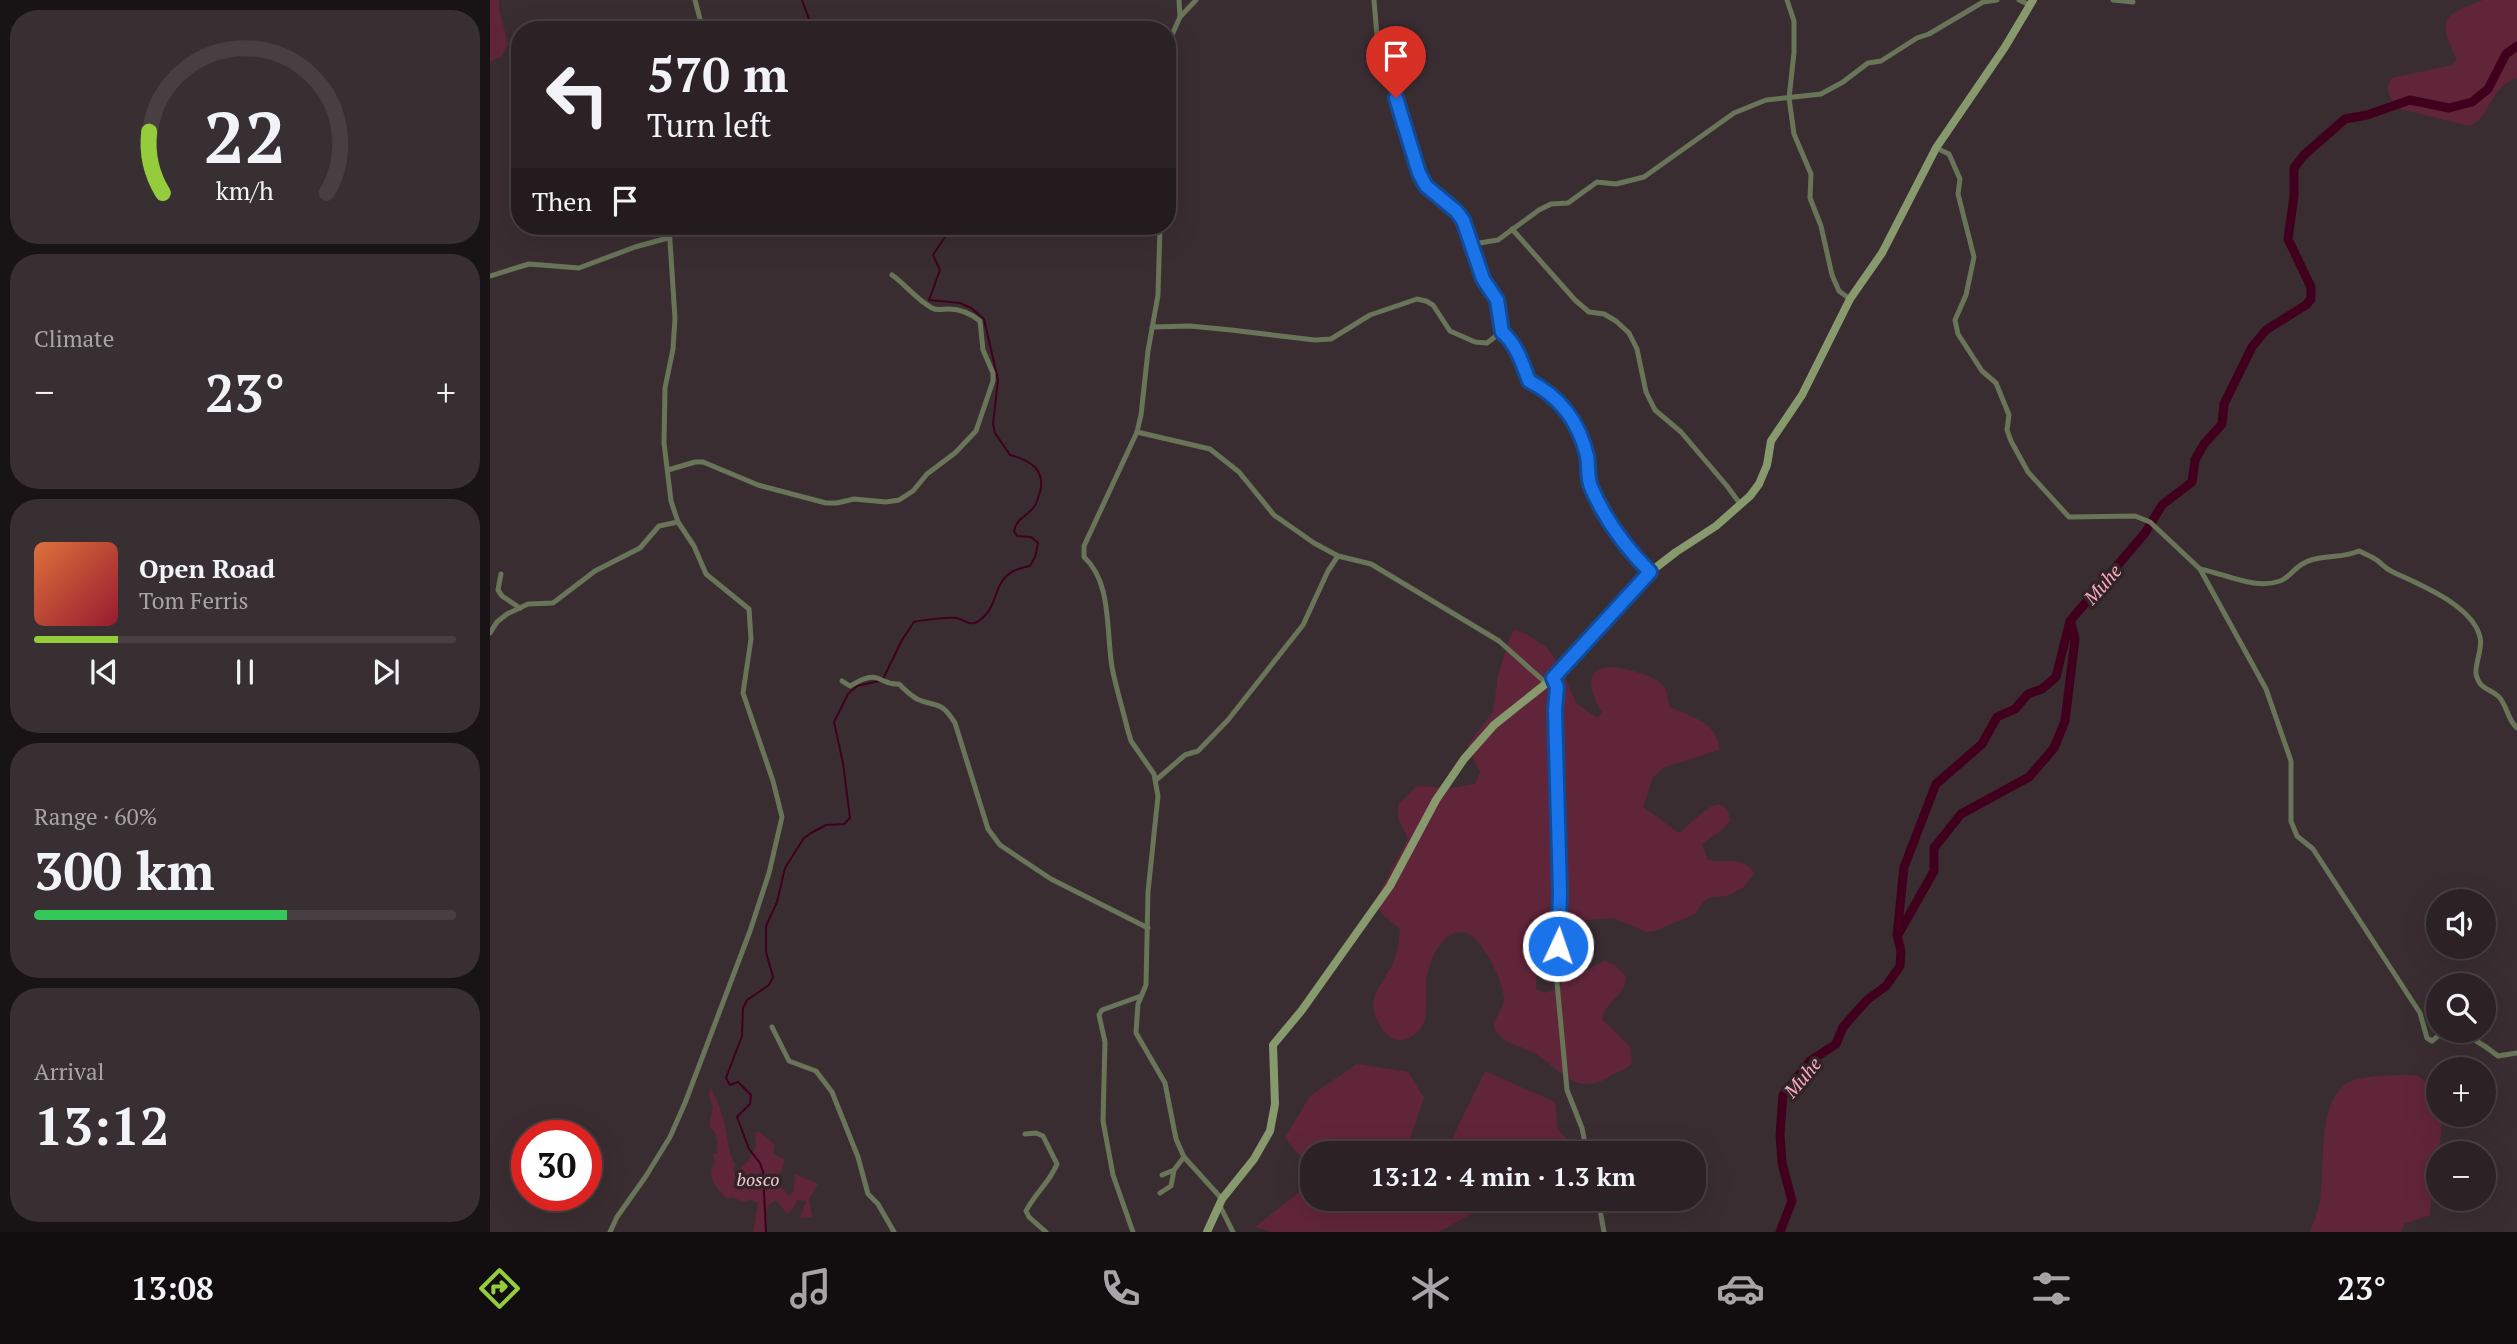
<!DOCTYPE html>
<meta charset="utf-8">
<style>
body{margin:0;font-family:"PT Serif",serif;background:#382f32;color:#f1f3f6;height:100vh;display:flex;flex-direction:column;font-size:26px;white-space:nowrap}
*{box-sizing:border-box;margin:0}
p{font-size:23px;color:#a6a4a7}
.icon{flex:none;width:38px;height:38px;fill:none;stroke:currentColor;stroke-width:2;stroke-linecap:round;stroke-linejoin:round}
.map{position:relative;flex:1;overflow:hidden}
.side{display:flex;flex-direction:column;gap:10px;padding:10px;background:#181314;width:490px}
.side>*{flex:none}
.top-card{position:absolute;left:21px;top:21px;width:665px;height:214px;border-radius:28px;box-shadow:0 7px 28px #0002,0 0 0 2px #483f42;background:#2c2225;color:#f1f3f6;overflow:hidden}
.controls{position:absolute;left:1936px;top:889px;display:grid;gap:14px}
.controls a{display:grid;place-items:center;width:70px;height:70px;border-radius:50%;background:#2c2225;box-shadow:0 7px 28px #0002,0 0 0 2px #483f42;font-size:35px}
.speed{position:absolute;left:21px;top:1120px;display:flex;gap:14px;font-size:35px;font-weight:700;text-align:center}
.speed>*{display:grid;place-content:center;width:91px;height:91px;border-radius:50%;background:#2c2225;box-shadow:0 7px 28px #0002,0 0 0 2px #483f42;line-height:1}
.speed .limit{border:10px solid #d22;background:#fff;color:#111}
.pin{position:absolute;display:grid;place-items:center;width:60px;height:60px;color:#fff;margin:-72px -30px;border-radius:50% 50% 50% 0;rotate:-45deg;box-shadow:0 0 7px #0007}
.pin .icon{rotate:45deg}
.me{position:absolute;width:77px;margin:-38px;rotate:3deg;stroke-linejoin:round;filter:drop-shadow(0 0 5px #0008)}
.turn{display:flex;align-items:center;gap:24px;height:147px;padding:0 21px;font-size:32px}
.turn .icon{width:91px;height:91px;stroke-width:2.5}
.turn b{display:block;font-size:49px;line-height:60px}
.then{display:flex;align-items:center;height:66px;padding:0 21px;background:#0003;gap:14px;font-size:26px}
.big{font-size:52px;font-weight:800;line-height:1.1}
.side .tile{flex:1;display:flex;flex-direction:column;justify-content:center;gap:10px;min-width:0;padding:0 24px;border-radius:28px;background:#382f32}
.side .dial{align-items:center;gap:0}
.dial svg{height:182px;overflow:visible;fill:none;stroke:#483f42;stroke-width:7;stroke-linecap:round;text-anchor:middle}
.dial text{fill:#f1f3f6;stroke:none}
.song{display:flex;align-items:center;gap:21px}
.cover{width:84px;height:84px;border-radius:10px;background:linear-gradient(135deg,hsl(20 70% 55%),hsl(350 70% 35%))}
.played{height:7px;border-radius:4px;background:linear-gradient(90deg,#94cc3b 20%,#483f42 20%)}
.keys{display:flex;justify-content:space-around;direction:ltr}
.heat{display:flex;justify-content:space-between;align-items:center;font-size:38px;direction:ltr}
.charge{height:10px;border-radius:5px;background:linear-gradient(90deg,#34c759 60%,#483f42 0)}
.trip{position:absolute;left:810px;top:1141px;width:406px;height:70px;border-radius:28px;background:#2c2225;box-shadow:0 7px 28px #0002,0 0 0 2px #483f42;font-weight:800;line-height:70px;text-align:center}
.tab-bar{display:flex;height:112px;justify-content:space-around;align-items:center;background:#120e0f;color:#a6a4a7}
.tab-bar .icon{width:49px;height:49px}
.tab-bar .active{color:#94cc3b}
.tab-bar b{font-size:32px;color:#f1f3f6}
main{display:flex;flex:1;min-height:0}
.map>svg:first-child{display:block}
.green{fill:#61253a}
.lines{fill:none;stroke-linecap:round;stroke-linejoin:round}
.stream{stroke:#40001d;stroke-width:2}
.river{stroke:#40001d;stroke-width:9}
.minor{stroke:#687559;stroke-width:5}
.secondary{stroke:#869a6e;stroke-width:8}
.route-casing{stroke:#114b97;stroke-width:18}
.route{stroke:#1a73e8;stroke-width:12}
.labels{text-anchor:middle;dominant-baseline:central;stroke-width:7;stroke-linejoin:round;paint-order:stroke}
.park-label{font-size:18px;font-style:italic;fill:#f3c7d3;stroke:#302427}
.water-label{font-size:19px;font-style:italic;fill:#ffaac3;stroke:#302427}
</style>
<main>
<section class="side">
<div class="tile dial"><svg viewBox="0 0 100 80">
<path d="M14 69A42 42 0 1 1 86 69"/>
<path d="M14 69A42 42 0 0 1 8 42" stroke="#94cc3b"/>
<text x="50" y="56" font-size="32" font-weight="700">22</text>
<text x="50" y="72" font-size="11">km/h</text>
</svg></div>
<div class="tile"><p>Climate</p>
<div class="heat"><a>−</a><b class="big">23°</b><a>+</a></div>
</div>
<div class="tile">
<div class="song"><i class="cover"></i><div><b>Open Road</b><p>Tom Ferris</p></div></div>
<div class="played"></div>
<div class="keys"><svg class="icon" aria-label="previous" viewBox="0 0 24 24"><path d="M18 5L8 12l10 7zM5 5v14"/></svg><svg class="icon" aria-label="pause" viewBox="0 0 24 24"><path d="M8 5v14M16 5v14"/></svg><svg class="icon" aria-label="next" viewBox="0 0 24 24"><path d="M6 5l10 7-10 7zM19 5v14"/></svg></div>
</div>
<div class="tile"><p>Range · 60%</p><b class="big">300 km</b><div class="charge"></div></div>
<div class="tile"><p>Arrival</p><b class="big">13:12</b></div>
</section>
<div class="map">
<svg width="2027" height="1232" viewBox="0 0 2027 1232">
<rect width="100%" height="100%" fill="#3a2d31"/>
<!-- green -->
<g class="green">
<path d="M 0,0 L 9,0 L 9,9 L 18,44 L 12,56 L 0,62 Z"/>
<path d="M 1993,0 L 2027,0 L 2027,78 C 1999,87 2001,116 1980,126 L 1906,108 C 1900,97 1894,89 1902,78 L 1962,65 L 1967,59 C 1947,18 1952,16 1993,0 Z"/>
<path d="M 1025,629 L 1038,635 L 1057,648 L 1071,668 L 1086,703 L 1107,718 L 1112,712 C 1090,676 1103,659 1143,671 C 1153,674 1166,677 1173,686 C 1178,691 1177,700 1180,707 C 1199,716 1230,723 1229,750 L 1175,767 L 1163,777 L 1153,807 L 1189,833 C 1200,827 1235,780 1240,821 L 1233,829 L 1212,844 L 1218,860 C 1235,864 1253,855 1264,873 L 1253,888 L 1237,896 L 1221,897 L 1214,901 L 1205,914 L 1165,931 L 1157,932 L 1123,918 L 1090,921 L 1074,925 L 1060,935 L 1046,974 L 1046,989 L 1054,993 L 1061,991 L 1083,976 L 1115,961 L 1124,965 L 1136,976 C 1136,996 1116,1000 1112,1019 L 1140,1047 L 1142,1063 C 1135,1071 1127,1071 1119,1077 C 1086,1097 1070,1069 1046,1054 C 1030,1044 1009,1045 1003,1024 C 1007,1017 1013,1007 1014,1000 C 1015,984 992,937 976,933 C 952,927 939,962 936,981 C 935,993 937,1006 935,1018 C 932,1034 912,1047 898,1036 C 893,1031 890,1025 887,1019 C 875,996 896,981 904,961 C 908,951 909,940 910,929 C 898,917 887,916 887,897 L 918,839 L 908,818 L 908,805 L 927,786 L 963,788 L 985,784 L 990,772 L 977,746 L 1003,712 L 1008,676 L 1020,637 Z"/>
<path d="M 867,1064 L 918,1072 L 934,1098 L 915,1153 L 822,1153 L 822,1170 L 795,1138 L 820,1096 Z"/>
<path d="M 995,1071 L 1065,1102 L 1068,1130 L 1091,1153 L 955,1153 Z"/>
<path d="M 1927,1075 C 1943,1087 1948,1095 1948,1115 L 1952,1115 L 1953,1118 L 1949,1150 L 1943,1173 L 1940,1215 L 1914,1224 L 1911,1232 L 1820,1232 C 1824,1222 1828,1211 1830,1201 C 1836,1168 1824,1089 1868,1079 C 1886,1074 1909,1076 1927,1075 Z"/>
<path d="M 220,1087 C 228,1101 233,1116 236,1131 C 239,1143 238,1154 245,1164 L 243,1172 C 258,1166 269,1149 265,1133 L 270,1132 L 285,1145 L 283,1154 L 295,1160 L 287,1183 L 300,1196 L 304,1191 L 305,1174 L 328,1184 L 319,1199 L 322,1217 L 310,1218 L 316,1201 L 308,1200 L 298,1215 L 286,1200 L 277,1206 L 275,1232 L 263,1232 L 268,1203 L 261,1200 L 253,1202 L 243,1197 L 237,1199 C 227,1188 215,1177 225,1162 L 223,1154 L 227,1154 C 228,1142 228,1134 219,1126 L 223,1107 L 219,1097 Z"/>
<path d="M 822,1182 L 822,1199 L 923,1199 L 931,1201 L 933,1199 L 1009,1199 L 948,1232 L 782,1232 L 765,1227 Z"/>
</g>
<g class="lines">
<!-- stream -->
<g class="stream">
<path d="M 312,0 L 323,30"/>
<path d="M 393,679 L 412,640 L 424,622 C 432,620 461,617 467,618 C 475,620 479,626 487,622 C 515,605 496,573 540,566 L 545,557 L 548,543 L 541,537 L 527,536 L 524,531 C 528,516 536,518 544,507 C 547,503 548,497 550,492 C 556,469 539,460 520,455 L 505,433 L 503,424 L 508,380 L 494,319 L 481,308 L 470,303 L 439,300 L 450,270 L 443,255 L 457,234 L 459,226"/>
<path d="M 276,1232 L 273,1172 L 270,1163 L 259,1149 L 247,1117 L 260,1104 L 261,1095 L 248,1082 L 240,1085 L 236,1078 L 252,1036 L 253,1008 L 257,1000 L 279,985 L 283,977 L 276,952 L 276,926 L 287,902 L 295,868 L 314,838 L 321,833 L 336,825 L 354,824 L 360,818 L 353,763 L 344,722 L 358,694 L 367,686 L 389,681"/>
</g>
<!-- river -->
<g class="river">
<path d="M 1409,933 L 1444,871 L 1444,848 L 1471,814 L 1539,777 L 1564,748 L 1575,721 L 1585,639 L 1581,623"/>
<path d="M 1290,1232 L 1302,1201 L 1292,1163 L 1290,1134 L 1293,1095 L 1320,1061 L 1346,1044 L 1353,1027 L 1377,1000 L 1396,986 L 1410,966 L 1411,951 L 1407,935 L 1414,867 L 1446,784 L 1492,744 L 1507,717 L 1525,709 L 1538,694 L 1552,689 L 1566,677 L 1580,621 L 1655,533 L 1672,505 L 1702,482 L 1705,460 L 1714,444 L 1732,424 L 1734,404 L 1762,347 L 1776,330 L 1816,305 L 1821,299 L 1821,287 L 1798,239 L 1804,196 L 1804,168 L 1814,155 L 1855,119 L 1877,115 L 1920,100 L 1959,108 L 1982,102 L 1998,89 L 2016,54 L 2027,46"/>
</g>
<!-- minor -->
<g class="minor">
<path d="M 205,0 L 210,19 L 210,30"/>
<path d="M 689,0 L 690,17"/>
<path d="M 884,0 L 888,48 L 904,89 L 929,173 L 936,186 L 973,220 L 993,279 L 1007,300 L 1011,332 C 1027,345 1032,362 1039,381 C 1069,396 1089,422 1096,456 C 1099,466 1097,477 1101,487 C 1115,520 1136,547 1160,572"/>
<path d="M 1297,0 L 1304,21 L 1304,53 L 1299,98 L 1304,134 L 1321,174 L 1320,198 L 1331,226 L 1342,275 L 1349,291 L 1360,299"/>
<path d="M 1529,0 L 1540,5"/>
<path d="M 1623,0 L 1643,2"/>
<path d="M 1446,148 L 1459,154 L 1470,179 L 1468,194 L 1484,257 L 1476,295 L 1465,320 L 1468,334 L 1492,371 L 1506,383 L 1519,415 L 1517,430 L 1521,441 L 1538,472 L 1579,517 L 1645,516 L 1660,522 L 1710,569 L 1776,689 L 1801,761 L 1801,821 L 1807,836 L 1823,849 L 1930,1013 L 1937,1038 L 1942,1041 C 1946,1038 1952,1032 1956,1031 C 1969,1027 1998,1048 2008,1056 L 2027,1053"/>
<path d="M 677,153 L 682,94 L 677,46 L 690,17 L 706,0"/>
<path d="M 670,226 L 668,295 L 658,351 L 651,415 L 647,432 L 594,546 L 594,557 C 622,582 616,631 622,667 C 626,688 633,710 638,731 L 641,741 L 664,774 L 668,796 L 658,892 L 656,985 L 648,1004 L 646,1033 L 675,1083 L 686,1139 L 694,1157 L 732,1199"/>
<path d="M 1022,229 L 1085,300 L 1099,312 L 1114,314 L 1126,321 L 1139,333 L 1147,349 L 1156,392 L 1165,410 L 1191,432 L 1237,486 L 1251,505"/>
<path d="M 983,244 L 1008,240 L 1049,210 L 1061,204 L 1078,203 L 1107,182 L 1126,184 L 1154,177 L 1244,113 L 1276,100 L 1331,94 L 1353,82 L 1378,63 L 1391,61 L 1427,38 L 1439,34 L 1493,2 L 1507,0"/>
<path d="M 0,276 L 39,264 L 89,268 L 145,247 L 178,238"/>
<path d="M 662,327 L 700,326 L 741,330 L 825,340 L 841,339 L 880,315 L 927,299 L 936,301 L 943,305 L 960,331 L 985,342 L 997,343 L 1011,332"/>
<path d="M 647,432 L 720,449 L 749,472 L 784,515 L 824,543 L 848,556 L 881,564 L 1009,641 L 1056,683"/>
<path d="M 178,470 L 205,462 L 213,462 L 268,485 L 336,503 L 347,503 L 364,499 L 396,502 L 409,500 L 423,491 L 437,474 L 465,453 L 486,431 L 503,381 L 503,373 L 493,350 L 490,321 C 480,313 471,309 459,309 C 452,309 447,311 442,308 C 427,300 416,285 402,275"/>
<path d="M 1710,569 C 1736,574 1765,590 1790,581 C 1802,577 1804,565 1821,560 C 1837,555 1853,558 1869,551 C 1875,554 1883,557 1888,561 C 1893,565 1895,568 1901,571 C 1927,584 1982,604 1990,637 C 1993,649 1985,662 1986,674 C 1989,689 1999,688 2008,696 C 2017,704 2017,719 2027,728"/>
<path d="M 11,574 L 8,590 L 12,596 L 30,608"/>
<path d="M 0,633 L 7,622 L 17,614 L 38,604 L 63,603 L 105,571 L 150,548 L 169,526 L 188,522"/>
<path d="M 1063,678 L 1067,687 L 1065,710 L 1070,894 L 1066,972 L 1077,1090 L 1092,1128 L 1097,1153"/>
<path d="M 352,681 L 360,686 C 367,682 378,675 387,678 C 396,681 399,685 409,684 C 414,689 420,695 427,699 C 446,708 450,699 465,723 L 498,829 L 510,845 L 561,879 L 658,928"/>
<path d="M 666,780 L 695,755 L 708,751 L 738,720 L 813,625 L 838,571 L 848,556"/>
<path d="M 282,1027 L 299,1061 L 326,1071 L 342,1092 L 368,1157 L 378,1194 L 388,1204 L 404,1232"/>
<path d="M 535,1134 L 546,1133 L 553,1136 L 567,1164 C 560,1182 545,1193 536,1211 L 539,1217 L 556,1232"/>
<path d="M 672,1175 L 684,1170 L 694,1157"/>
<path d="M 670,1193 L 681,1186 L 684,1170"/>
<path d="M 1108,1199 L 1114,1232"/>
<path d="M 729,1204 L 743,1232"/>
<path d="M 120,1232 L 127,1217 L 156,1176 L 180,1137 L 195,1103 L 260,931 L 279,873 L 292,817 L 283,781 L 253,693 L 261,639 L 259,609 L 216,574 L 204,546 L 188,522 L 181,501 L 174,443 L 175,388 L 183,349 L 185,318 L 179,226"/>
<path d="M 643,1232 L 623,1175 L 613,1121 L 615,1042 L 609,1015 L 612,1010 L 651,996"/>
</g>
<!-- secondary -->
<path class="secondary" d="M 717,1232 L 732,1199 L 764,1159 L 780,1131 L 785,1104 L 783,1045 L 812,1010 L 900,886 L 946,800 L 974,759 L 1004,725 L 1063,678 L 1155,576 L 1186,552 L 1226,526 L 1260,496 L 1269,484 L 1277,465 L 1281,441 L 1312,395 L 1360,299 L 1392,253 L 1446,148 L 1515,47 L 1543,0"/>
</g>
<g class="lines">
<defs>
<path id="route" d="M 906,98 L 929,173 L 936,186 L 966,211 L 973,220 L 993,279 L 1007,300 L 1012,332 C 1027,345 1032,363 1039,381 C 1069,396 1089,422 1097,456 C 1099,467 1097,477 1101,487 C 1115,520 1135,547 1160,572 L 1063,678 L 1067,687 L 1065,710 L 1070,894 L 1068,946"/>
</defs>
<!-- route casing -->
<use href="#route" class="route-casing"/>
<!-- route -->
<use href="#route" class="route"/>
</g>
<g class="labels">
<!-- park labels -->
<g class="park-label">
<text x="268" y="1179">bosco</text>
</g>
<!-- water labels -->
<g class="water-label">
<text transform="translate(1612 584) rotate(-49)">Muhe</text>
<text transform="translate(1312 1077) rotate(-50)">Muhe</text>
</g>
</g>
</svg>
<div class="controls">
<a><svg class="icon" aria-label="sound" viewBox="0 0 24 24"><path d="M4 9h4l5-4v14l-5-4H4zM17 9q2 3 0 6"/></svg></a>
<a><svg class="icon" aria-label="search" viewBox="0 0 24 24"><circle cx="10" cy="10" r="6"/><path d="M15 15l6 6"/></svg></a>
<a>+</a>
<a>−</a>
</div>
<div class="speed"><div class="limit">30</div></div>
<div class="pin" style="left:906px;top:98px;background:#d93025"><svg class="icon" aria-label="arrive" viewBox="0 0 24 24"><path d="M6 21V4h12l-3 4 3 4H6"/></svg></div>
<svg class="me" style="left:1068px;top:946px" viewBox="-20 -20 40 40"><circle r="17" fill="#1a73e8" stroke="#fff" stroke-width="3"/><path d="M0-11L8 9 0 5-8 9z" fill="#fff"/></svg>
<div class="trip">13:12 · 4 min · 1.3 km</div>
<div class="top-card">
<div class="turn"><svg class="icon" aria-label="left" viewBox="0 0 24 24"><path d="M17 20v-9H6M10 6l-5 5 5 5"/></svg><div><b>570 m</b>Turn left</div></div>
<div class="then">Then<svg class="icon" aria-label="arrive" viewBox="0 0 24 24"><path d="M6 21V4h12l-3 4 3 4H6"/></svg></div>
</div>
</div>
</main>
<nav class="tab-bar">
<b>13:08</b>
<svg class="icon active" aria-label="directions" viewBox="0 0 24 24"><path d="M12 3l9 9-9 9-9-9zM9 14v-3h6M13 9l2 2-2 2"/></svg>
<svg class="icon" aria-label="music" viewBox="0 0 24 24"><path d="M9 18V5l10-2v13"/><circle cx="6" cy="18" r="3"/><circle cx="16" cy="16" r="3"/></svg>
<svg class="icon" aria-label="phone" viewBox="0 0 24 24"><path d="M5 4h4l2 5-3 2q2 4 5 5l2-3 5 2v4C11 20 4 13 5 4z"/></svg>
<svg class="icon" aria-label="climate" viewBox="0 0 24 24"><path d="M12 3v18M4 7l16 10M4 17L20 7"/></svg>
<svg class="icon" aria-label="car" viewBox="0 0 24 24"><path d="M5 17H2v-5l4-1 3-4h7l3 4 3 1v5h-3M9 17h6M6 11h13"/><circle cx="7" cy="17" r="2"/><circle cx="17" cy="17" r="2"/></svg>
<svg class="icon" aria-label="filters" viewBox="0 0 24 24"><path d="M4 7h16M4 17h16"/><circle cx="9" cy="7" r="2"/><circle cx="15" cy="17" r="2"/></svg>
<b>23°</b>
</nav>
